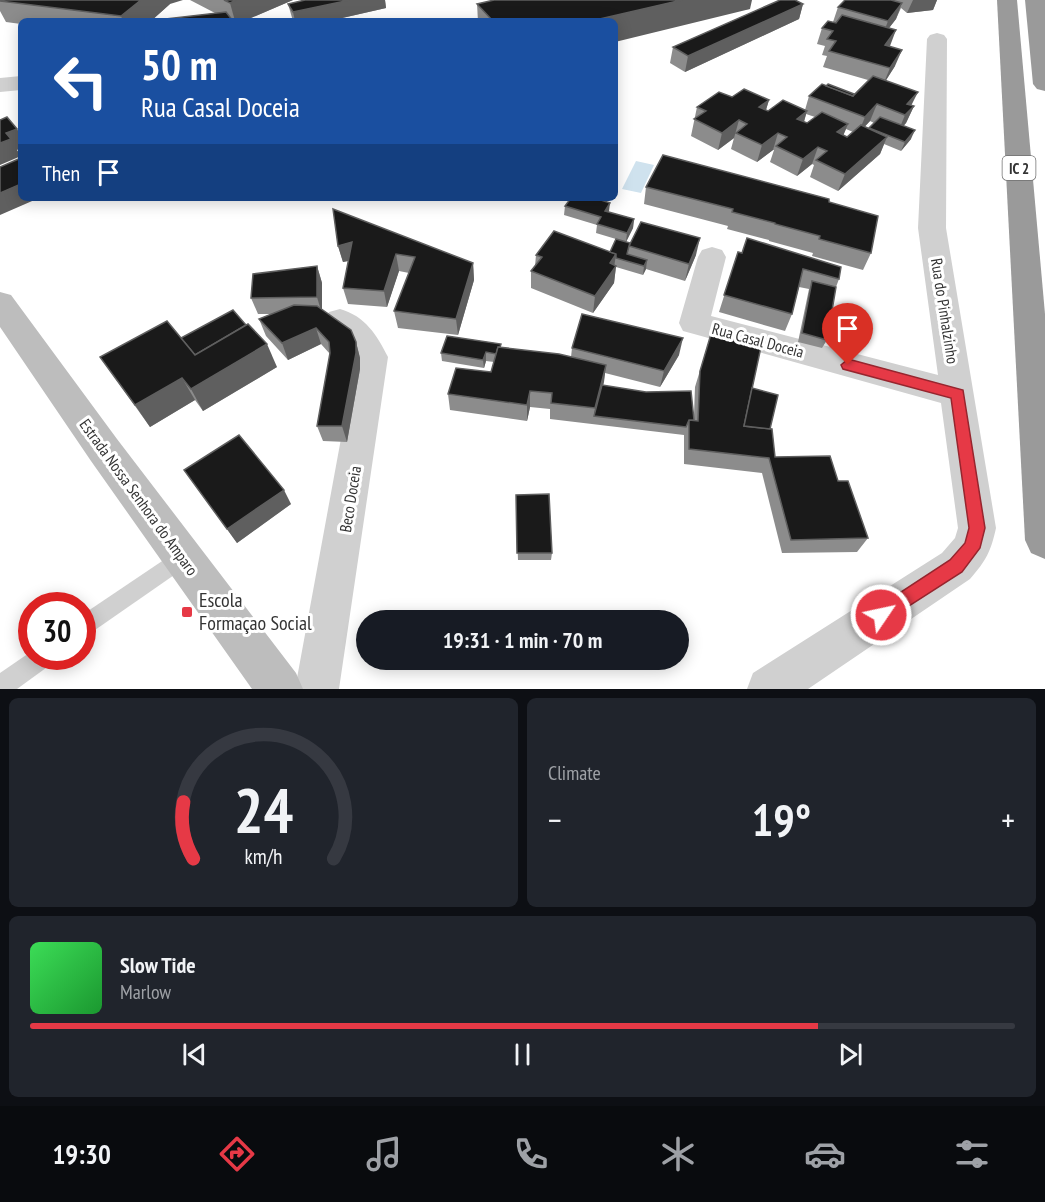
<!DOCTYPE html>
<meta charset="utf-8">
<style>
body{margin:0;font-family:"PT Sans Narrow",sans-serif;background:#20242c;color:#f1f3f6;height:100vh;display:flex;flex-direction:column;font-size:22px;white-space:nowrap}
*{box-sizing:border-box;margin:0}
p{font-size:20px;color:#9ea1a6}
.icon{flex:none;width:33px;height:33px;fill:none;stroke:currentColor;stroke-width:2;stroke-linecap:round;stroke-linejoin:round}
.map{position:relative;height:689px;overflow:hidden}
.side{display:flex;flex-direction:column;gap:9px;padding:9px;background:#0d0f14;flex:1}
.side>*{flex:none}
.top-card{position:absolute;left:18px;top:18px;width:600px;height:183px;border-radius:9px;box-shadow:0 3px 15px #0003;background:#1a4fa0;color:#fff;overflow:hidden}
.speed{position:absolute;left:18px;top:592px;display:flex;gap:12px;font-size:30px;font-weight:700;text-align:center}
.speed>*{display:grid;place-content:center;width:78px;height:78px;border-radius:50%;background:#171b24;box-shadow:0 3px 15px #0003;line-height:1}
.speed .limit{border:9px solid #d22;background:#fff;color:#111}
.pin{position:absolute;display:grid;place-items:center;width:51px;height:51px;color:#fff;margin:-62px -26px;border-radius:50% 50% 50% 0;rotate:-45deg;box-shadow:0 0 6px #0007}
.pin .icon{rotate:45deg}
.me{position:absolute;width:66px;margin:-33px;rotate:56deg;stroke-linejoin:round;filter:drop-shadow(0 0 4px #0008)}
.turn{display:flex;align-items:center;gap:21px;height:126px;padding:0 24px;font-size:27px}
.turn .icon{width:78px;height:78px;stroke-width:2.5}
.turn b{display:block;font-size:42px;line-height:51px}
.then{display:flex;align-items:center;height:57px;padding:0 24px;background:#0003;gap:12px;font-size:22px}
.big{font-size:45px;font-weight:600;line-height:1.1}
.side .widget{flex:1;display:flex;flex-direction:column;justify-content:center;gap:9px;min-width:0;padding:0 21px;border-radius:9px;background:#20242c}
.side .dial{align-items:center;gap:0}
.dial svg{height:156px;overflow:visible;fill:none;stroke:#363941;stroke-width:7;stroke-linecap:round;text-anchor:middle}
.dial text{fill:#f1f3f6;stroke:none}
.song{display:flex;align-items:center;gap:18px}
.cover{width:72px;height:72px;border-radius:9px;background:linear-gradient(135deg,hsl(130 70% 55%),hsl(130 70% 35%))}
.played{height:6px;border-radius:3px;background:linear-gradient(90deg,#e63946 80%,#363941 80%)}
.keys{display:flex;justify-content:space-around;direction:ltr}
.heat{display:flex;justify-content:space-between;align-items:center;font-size:33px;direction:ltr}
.side .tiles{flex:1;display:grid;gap:9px;grid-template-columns:1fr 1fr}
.widget:last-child{grid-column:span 2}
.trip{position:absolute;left:356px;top:610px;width:333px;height:60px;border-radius:30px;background:#171b24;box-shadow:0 3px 15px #0003;font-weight:600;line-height:60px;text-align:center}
.tab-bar{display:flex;height:96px;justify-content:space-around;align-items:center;background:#090b0e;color:#9ea1a6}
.tab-bar .icon{width:42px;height:42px}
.tab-bar .current{color:#e63946}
.tab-bar b{font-size:27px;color:#f1f3f6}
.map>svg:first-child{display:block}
.water{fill:#cfe2ee}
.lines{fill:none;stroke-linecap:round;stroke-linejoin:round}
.lane{fill:#d0d0d0;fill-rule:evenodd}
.street{fill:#d0d0d0;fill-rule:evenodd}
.secondary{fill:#bdbdbd;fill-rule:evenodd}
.highway{fill:#9a9a9a;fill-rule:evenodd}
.wall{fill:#8c8c8c;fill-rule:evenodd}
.shaded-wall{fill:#5f5f5f}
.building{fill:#1a1a1a;stroke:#5f5f5f;stroke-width:1.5}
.route{fill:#e63946;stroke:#96252e;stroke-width:1.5}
.poi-dot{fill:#e63946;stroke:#fff;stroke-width:2}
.labels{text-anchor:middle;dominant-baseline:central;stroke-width:6;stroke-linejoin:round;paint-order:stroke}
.shield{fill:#fff;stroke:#707070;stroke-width:1.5}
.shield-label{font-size:15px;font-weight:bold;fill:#333}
.street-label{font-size:16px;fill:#333;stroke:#fff}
.near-poi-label{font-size:20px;fill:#333;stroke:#fff;text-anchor:start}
</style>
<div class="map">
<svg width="1045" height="689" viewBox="0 0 1045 689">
<rect width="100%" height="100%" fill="#fff"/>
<!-- water -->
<path class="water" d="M 636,161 L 654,165 L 641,193 L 622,189 Z"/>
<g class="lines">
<!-- lane -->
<g class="lane">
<path d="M 183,547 L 190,550 L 193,557 L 190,564 L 82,639 L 82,615 Z"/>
<path d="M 32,651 L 32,657 L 53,657 L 50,665 L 17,689 L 0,689 L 0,673 Z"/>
</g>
<!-- street -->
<g class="street">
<path d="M 937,33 L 944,35 L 947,39 L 946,228 L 996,528 C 991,551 986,561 970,579 L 808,689 L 747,689 L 753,673 L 942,553 L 955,538 L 958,528 L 941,403 L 694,334 L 683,331 L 679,323 L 698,257 L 702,250 L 712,247 L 722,250 L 726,257 L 711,316 L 938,375 L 918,228 L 927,39 L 930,35 Z"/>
<path d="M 21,76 L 21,90 L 0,92 L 0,78 Z"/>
<path d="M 340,309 C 365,316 377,335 388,357 L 339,689 L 295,689 L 356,357 C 349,341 333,335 325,320 L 329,312 Z"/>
</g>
<!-- secondary -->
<path class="secondary" d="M 0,292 L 11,295 L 117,439 L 296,673 L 303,689 L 252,689 L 91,461 L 0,327 Z"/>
<!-- highway -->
<g class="highway">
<path d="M 997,0 L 1017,0 L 1045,314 L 1045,559 L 1031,553 L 1025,540 Z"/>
<path d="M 1025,0 L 1045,0 L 1045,91 L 1037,89 L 1033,84 Z"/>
</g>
</g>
<!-- wall -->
<g class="wall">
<path d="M 0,0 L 170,4 L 151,21 L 21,21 L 21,24 L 6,22 L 0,11 Z"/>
<path d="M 190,0 L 293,0 L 244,21 L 156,21 L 215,13 Z"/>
<path d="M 305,0 L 385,0 L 386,8 L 329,21 L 293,21 L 288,4 Z"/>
<path d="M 845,0 L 937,0 L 933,10 L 907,13 L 901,8 L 896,19 L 889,28 L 889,46 L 895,66 L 886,80 L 911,105 L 914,106 L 906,123 L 903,126 L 911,139 L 901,151 L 884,144 L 880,154 L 838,191 L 810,177 L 814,165 L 812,164 L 797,176 L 770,162 L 774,150 L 773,150 L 757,162 L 731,149 L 734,138 L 718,150 L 691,136 L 697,107 L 732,97 L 769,100 L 766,110 L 768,111 L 805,110 L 809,96 L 854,94 L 868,80 L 823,67 L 827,56 L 822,55 L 825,46 L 817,44 L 822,28 L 833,22 L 838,7 ZM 806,114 L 815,117 L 807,123 L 804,122 ZM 870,121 L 874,123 L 869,129 L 864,127 ZM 846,129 L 853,132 L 847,137 L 843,135 Z"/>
<path d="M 477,4 L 750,9 L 615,21 L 478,21 Z"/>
<path d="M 803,4 L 799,19 L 685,72 L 670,63 L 673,47 Z"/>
<path d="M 646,187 L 829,202 L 871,253 L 863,270 L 812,256 L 813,253 L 769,241 L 769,240 L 727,229 L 728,226 L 644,204 Z"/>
<path d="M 565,206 L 609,212 L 634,219 L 633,228 L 626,242 L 596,233 L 597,225 L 564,215 Z"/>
<path d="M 630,243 L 696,255 L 685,281 L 646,269 L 643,275 L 616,267 L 614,283 L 593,313 L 531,288 L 531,271 L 535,266 L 536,255 L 610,252 Z"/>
<path d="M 338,246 L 473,263 L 474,280 L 458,335 L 398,328 L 394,311 L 409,273 L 399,271 L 387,307 L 348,304 L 343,288 L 349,261 L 343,262 Z"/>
<path d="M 738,252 L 839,279 L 836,287 L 827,340 L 822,348 L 798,342 L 809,289 L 799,287 L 792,314 L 785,331 L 719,312 Z"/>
<path d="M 317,266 L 322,283 L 322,309 L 356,342 L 360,358 L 360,369 L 347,442 L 323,441 L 317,426 L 330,354 L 321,344 L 288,360 L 266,336 L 259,319 L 271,314 L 258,314 L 251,298 Z"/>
<path d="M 711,334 L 752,388 L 770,429 L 775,457 L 838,481 L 868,538 L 857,552 L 782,553 L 762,473 L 684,464 L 684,435 L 550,419 L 550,409 L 530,407 L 527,421 L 450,410 L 448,394 L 491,372 L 494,362 L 486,361 L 484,368 L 442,361 L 441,353 L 501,344 L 501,347 L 571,357 L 572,348 L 679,355 L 660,387 L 605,373 L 603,385 L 694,415 L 695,387 Z"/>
<path d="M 181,338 L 277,367 L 203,411 L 195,400 L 150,427 L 100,357 Z"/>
<path d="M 184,470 L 291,504 L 237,543 Z"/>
<path d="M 516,495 L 552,553 L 551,560 L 518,560 Z"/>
</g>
<!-- shaded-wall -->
<g class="shaded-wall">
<path d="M 141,0 L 183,0 L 170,4 L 151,21 L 123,21 L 121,16 Z"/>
<path d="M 236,0 L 293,0 L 244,21 L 235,21 L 230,3 Z"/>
<path d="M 350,0 L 385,0 L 386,8 L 329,21 L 295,21 L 293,12 Z"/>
<path d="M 682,0 L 752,0 L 750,9 L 615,42 L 615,21 L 591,21 Z"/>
<path d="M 913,0 L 937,0 L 933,10 L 907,13 Z"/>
<path d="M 902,3 L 896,19 L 882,37 L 888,21 Z"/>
<path d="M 803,4 L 799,19 L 685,72 L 688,56 Z"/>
<path d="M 896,30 L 890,46 L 878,62 L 885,45 Z"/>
<path d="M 902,50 L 895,66 L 883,85 L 890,68 Z"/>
<path d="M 918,92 L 910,108 L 907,104 Z"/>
<path d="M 769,100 L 764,116 L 759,107 Z"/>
<path d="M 877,104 L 870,121 L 858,134 L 865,117 Z"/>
<path d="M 914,106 L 906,123 L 898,132 L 905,115 Z"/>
<path d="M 807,111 L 802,128 L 797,119 Z"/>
<path d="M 739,120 L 734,138 L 718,150 L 722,133 Z"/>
<path d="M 848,124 L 841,141 L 837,132 Z"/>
<path d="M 17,129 L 21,135 L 21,148 L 17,150 L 21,156 L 0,165 L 0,143 L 6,133 Z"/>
<path d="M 915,130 L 911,139 L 901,151 L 905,142 Z"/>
<path d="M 778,133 L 773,150 L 757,162 L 762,145 Z"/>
<path d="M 887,137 L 880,154 L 838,191 L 845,174 Z"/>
<path d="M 818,147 L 812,164 L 797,176 L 803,159 Z"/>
<path d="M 21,184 L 21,198 L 39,198 L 0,215 L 0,193 Z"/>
<path d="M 610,203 L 609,211 L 604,220 L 605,211 Z"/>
<path d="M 634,219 L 633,228 L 626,242 L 627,233 Z"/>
<path d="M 700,238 L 696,255 L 685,281 L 689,264 Z"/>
<path d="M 352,242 L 356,259 L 343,262 L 338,246 Z"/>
<path d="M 396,254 L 399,271 L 387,307 L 384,291 Z"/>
<path d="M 616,254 L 614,268 L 616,266 L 614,283 L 593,313 L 595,296 L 610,263 Z"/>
<path d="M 647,260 L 646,269 L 643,275 L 644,266 Z"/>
<path d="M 473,263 L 474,280 L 458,335 L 456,319 Z"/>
<path d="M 317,266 L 322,283 L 322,314 L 317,297 Z"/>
<path d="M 316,328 L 321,344 L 288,360 L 282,343 Z"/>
<path d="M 683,338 L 679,355 L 660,387 L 664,371 Z"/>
<path d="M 356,342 L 360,358 L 360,369 L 347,442 L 342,426 Z"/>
<path d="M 267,344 L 277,367 L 203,411 L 191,389 Z"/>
<path d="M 486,352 L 486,361 L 484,368 L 483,360 Z"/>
<path d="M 606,365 L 604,382 L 595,416 L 594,416 L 595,408 Z"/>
<path d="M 182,378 L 195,400 L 150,427 L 135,405 Z"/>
<path d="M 530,391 L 530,407 L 527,421 L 527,405 Z"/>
<path d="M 284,490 L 291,504 L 237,543 L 227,529 Z"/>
</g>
<!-- building -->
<g class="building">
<path d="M 0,0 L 141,0 L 121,16 L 0,1 Z"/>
<path d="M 224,0 L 236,0 L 230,3 Z"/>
<path d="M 305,0 L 350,0 L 293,12 L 288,4 Z"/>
<path d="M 494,0 L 682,0 L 591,21 L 493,21 L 477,4 Z"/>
<path d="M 780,0 L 795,0 L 803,4 L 688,56 L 673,47 Z"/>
<path d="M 845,0 L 891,0 L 902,3 L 888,21 L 838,7 Z"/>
<path d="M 226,12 L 233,21 L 156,21 L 157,20 Z"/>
<path d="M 842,15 L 896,30 L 885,45 L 902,50 L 890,68 L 829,51 L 836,41 L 827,39 L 833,31 L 822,28 L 828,21 L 836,23 Z"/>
<path d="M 873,76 L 918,92 L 907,104 L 914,106 L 905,115 L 877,104 L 865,117 L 809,96 L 822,84 L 853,96 Z"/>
<path d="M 828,84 L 854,94 L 853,96 L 826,86 Z"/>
<path d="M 744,89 L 769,100 L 759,107 L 768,111 L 783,100 L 807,111 L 797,119 L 807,123 L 822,112 L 848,124 L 837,132 L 847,137 L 861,125 L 887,137 L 845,174 L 816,160 L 827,151 L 818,147 L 803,159 L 776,146 L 787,137 L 778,133 L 762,145 L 736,133 L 747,124 L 739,120 L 722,133 L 694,119 L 706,111 L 697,107 L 719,92 L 732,97 Z"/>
<path d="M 7,117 L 17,129 L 6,133 L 11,139 L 0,143 L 0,120 Z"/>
<path d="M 880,117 L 915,130 L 905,142 L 869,128 Z"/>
<path d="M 663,155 L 829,199 L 829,202 L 878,216 L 871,253 L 819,239 L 820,236 L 775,224 L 775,223 L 732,212 L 733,209 L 646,187 Z"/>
<path d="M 21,158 L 21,184 L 0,193 L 0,167 Z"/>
<path d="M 571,198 L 595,198 L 610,203 L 605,211 L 634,219 L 627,233 L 597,224 L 601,217 L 565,206 Z"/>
<path d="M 333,209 L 473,263 L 456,319 L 394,311 L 415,257 L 396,254 L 384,291 L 343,288 L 352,242 L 338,246 Z"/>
<path d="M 641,222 L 700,238 L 689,264 L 629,246 Z"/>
<path d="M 554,231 L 616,254 L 610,263 L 616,266 L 595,296 L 531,271 L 542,257 L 536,255 Z"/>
<path d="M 747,238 L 841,267 L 839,279 L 803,269 L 792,314 L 724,295 L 738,252 L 742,253 Z"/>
<path d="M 616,239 L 630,243 L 629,246 L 627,254 L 647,260 L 644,266 L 616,258 L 616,254 L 610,252 Z"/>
<path d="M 317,266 L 317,297 L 251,298 L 253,274 Z"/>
<path d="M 812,281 L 836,287 L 827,340 L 802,333 Z"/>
<path d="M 294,305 L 317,306 L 351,330 L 356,342 L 356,353 L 342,426 L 317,426 L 330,353 L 329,342 L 316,328 L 282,343 L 259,319 Z"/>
<path d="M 233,310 L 246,325 L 195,355 L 181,338 Z"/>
<path d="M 582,314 L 683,338 L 664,371 L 572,348 Z"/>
<path d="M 167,321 L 195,355 L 248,324 L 267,344 L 191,389 L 182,378 L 135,405 L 100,357 Z"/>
<path d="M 711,334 L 761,347 L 744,426 L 772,429 L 775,457 L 830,456 L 838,481 L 848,481 L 868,538 L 791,540 L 769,458 L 689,449 L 689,420 L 698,421 L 700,371 Z"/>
<path d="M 447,336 L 501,344 L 500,347 L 498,347 L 496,354 L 486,352 L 483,360 L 441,353 Z"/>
<path d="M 498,347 L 559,354 L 606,365 L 595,408 L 551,403 L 552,393 L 530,391 L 527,405 L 448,394 L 456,368 L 491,372 Z"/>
<path d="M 602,385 L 646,392 L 691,391 L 694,420 L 689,420 L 686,427 L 594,416 Z"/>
<path d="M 752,388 L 778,395 L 770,429 L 744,426 Z"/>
<path d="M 239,435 L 284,490 L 227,529 L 184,470 Z"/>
<path d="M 549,494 L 552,553 L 517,553 L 516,495 Z"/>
</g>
<!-- route -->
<path class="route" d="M 848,359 L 963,390 L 985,528 L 980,548 L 962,572 L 881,624 L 875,621 L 872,615 L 875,609 L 950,560 L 965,543 L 969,528 L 951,398 L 843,369 L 841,365 Z"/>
<!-- markers -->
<rect class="poi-dot" x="181" y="606" width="12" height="12" rx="3"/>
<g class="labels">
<!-- shield labels -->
<rect class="shield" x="1002.5" y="156" width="33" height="24" rx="4.5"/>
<g class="shield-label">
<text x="1019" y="168">IC 2</text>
</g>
<!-- street labels -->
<g class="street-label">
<text transform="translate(945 311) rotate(81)">Rua do Pinhalzinho</text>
<text transform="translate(758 340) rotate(15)">Rua Casal Doceia</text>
<text transform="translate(139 497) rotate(54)">Estrada Nossa Senhora do Amparo</text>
<text transform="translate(350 499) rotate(-81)">Beco Doceia</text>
</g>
<!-- near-poi labels -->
<g class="near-poi-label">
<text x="199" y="600">Escola<tspan x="199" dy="23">Formaçao Social</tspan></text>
</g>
</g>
</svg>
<div class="speed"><div class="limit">30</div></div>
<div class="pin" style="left:848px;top:365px;background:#d93025"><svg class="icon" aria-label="arrive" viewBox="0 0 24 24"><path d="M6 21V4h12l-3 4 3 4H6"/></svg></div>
<svg class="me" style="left:881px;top:615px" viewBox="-20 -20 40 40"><circle r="17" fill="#e63946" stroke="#fff" stroke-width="3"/><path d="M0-11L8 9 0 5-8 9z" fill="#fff"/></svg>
<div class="trip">19:31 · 1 min · 70 m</div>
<div class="top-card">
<div class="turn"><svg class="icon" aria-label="left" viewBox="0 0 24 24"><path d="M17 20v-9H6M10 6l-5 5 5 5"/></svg><div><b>50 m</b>Rua Casal Doceia</div></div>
<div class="then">Then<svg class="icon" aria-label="arrive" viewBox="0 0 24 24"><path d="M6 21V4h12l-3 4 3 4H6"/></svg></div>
</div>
</div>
<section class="side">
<div class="tiles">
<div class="widget dial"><svg viewBox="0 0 100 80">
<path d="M14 69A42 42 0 1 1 86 69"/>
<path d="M14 69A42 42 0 0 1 9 40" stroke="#e63946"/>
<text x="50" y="56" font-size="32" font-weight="700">24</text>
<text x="50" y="72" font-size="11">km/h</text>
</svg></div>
<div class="widget"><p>Climate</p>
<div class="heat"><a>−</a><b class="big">19°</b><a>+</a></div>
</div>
<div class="widget">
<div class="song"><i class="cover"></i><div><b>Slow Tide</b><p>Marlow</p></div></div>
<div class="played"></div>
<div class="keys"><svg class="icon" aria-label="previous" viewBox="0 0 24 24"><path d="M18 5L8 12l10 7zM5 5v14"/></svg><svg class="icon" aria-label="pause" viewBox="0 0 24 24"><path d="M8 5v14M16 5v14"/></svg><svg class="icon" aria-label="next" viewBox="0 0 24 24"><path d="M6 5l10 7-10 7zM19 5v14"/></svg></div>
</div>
</div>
</section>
<nav class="tab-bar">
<b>19:30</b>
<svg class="icon current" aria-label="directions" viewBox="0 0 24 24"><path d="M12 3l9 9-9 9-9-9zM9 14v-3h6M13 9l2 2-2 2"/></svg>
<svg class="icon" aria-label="music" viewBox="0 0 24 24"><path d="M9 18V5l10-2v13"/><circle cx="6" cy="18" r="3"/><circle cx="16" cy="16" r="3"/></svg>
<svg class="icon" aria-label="phone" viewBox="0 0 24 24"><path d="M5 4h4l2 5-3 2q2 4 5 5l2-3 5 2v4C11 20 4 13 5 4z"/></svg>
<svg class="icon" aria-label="climate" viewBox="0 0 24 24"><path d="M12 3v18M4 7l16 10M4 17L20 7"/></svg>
<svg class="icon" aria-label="car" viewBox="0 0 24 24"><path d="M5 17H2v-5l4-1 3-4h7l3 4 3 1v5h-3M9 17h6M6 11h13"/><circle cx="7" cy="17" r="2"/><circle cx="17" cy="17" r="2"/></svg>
<svg class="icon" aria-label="filters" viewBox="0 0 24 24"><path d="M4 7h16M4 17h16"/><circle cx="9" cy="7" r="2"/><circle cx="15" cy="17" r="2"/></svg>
</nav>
